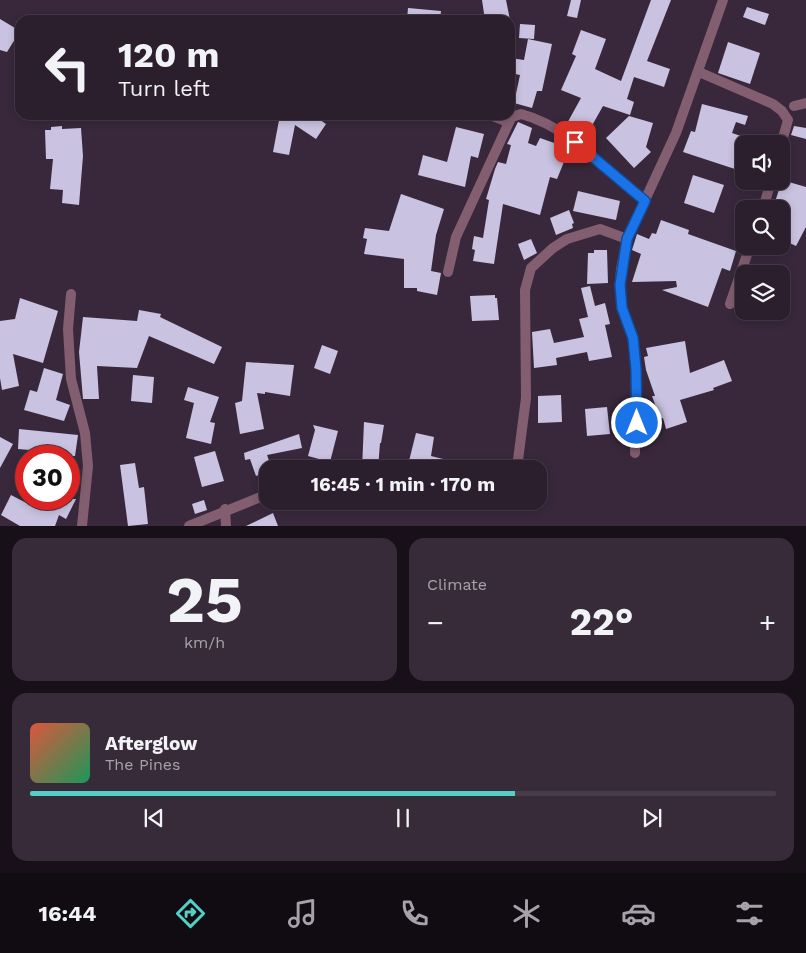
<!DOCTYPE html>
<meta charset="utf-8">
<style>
body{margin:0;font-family:"Work Sans",sans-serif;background:#372b39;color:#f1f3f6;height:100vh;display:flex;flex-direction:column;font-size:19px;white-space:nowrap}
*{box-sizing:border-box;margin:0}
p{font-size:16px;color:#a6a2aa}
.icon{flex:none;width:28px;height:28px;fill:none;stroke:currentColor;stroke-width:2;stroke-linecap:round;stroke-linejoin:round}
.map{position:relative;height:526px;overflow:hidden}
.sheet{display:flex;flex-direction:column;gap:12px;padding:12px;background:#181019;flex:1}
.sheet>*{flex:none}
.top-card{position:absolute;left:15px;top:15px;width:500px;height:105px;border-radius:15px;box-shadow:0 2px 8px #0003,0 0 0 1px #473c49;background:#2b1e2d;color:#f1f3f6;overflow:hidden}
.buttons{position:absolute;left:735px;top:135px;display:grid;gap:10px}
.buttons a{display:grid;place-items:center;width:55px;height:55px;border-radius:10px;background:#2b1e2d;box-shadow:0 2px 8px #0003,0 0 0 1px #473c49;font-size:25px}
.speed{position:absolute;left:15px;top:445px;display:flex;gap:10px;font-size:25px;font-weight:700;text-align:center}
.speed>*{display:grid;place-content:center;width:65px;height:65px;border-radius:50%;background:#2b1e2d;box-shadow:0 2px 8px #0003,0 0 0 1px #473c49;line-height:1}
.speed .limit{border:8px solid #d22;background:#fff;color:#111}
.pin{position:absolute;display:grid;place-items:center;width:42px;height:42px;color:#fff;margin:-21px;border-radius:10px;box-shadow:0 2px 8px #0006}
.me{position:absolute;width:55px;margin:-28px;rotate:0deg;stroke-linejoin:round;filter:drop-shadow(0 0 4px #0008)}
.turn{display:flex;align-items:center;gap:18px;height:105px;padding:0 20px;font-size:22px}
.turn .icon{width:65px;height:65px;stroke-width:2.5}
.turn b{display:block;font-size:35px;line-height:42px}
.big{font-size:38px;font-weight:700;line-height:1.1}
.sheet .card{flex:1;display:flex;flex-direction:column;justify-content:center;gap:8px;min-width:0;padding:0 18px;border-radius:15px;background:#372b39}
.sheet .dial{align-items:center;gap:0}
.dial b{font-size:65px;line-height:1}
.song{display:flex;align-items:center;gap:15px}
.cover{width:60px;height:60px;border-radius:8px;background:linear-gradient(135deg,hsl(10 70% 55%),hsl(150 70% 35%))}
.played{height:5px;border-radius:2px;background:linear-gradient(90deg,#55cec5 65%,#473c49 65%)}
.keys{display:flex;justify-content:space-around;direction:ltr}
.heat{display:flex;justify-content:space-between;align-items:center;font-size:28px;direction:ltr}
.sheet .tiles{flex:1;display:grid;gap:12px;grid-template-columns:1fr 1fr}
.card:last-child{grid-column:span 2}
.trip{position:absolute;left:259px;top:460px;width:288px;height:50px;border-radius:15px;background:#2b1e2d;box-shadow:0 2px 8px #0003,0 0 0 1px #473c49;font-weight:700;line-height:50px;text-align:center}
.tab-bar{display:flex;height:80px;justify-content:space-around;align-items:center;background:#110c12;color:#a6a2aa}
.tab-bar .icon{width:35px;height:35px}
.tab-bar .selected{color:#55cec5}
.tab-bar b{font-size:22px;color:#f1f3f6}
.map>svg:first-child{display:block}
.building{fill:#c9c3e1}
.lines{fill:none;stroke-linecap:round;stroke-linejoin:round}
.street{stroke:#825e70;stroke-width:10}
.route-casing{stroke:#114b97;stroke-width:12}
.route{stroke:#1a73e8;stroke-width:9}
</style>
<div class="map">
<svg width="806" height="526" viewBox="0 0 806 526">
<rect width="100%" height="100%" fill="#39283c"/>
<!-- building -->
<g class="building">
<path d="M 482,0 L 506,0 L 510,20 L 485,20 Z"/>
<path d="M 571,0 L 581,0 L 577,18 L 567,16 Z"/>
<path d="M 651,0 L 671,0 L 647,61 L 670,69 L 664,87 L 634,77 L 627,99 L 634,102 L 630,115 L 603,106 L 585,138 L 575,133 L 565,127 L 581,98 L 561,90 L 576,56 L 572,54 L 581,30 L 606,39 L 595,69 L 621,81 Z"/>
<path d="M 747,7 L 769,14 L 765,25 L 743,17 Z"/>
<path d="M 408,8 L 441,11 L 440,20 L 407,20 Z"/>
<path d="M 0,19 L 20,31 L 7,52 L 0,50 Z"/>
<path d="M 520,24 L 535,25 L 534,39 L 519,38 Z"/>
<path d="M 528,39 L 552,44 L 542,91 L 537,91 L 532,108 L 514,103 L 520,75 L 510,73 L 510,58 L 524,60 Z"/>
<path d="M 728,42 L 760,53 L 750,84 L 718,73 Z"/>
<path d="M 702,104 L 748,116 L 745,125 L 736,122 L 732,133 L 744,137 L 744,172 L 683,152 L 691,131 L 695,132 Z"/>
<path d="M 280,115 L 313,115 L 326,124 L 316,139 L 295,125 L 289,155 L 273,152 Z"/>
<path d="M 629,116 L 653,123 L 646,147 L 651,152 L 634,168 L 606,138 Z"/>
<path d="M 518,122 L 532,128 L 528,143 L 536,146 L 540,138 L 560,145 L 562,142 L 570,147 L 557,179 L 550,177 L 540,215 L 503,204 L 494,264 L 473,261 L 475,250 L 472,249 L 474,236 L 483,238 L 489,200 L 486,199 L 495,169 L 498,162 L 506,164 L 511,145 L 507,144 Z"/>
<path d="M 62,126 L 62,129 L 81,128 L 83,156 L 79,205 L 62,203 L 63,190 L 50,189 L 53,159 L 46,159 L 45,130 L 51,130 L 51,127 Z"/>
<path d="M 794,126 L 806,128 L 806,139 L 791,135 Z"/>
<path d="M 456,127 L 484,134 L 478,158 L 471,156 L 465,187 L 418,175 L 423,155 L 447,162 Z"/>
<path d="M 693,175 L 724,185 L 714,213 L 684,203 Z"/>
<path d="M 782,180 L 806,187 L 806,227 L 796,246 L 781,239 L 781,214 L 786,205 L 775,202 Z"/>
<path d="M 578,191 L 620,201 L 616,220 L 573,211 Z"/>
<path d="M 401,194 L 444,209 L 436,235 L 431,271 L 441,273 L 437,295 L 417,291 L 417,288 L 404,288 L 404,259 L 364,254 L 367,239 L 363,238 L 365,228 L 389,231 Z"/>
<path d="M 569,210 L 574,223 L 572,224 L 573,228 L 556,235 L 550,218 Z"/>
<path d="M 661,220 L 689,230 L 688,234 L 736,251 L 730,271 L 722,268 L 708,307 L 662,290 L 677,287 L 676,281 L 632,282 L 641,254 L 632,250 L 637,234 L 649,239 L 652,233 L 656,234 Z"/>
<path d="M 531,239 L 537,253 L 524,260 L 518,244 Z"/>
<path d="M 594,250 L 607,250 L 608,283 L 587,284 L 588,253 L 594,253 Z"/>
<path d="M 590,286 L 595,306 L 605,303 L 610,324 L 605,325 L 612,357 L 589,361 L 587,352 L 556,358 L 557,365 L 534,368 L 532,332 L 550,329 L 554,343 L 584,337 L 579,319 L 588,317 L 581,288 Z"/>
<path d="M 495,295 L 495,298 L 497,298 L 499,320 L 472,321 L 470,296 Z"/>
<path d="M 20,298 L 58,311 L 43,363 L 13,354 L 19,386 L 2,390 L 0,378 L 0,321 L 15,319 Z"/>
<path d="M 139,310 L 161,314 L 160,317 L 222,347 L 214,364 L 149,336 L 137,368 L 97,366 L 99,399 L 83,399 L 79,352 L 83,317 L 137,321 Z"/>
<path d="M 685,341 L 690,373 L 724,360 L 732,381 L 713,388 L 714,390 L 680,400 L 687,422 L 666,429 L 663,418 L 660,419 L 652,396 L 655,396 L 646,370 L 644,357 L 648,356 L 646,348 Z"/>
<path d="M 322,345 L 338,351 L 330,374 L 314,368 Z"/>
<path d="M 246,362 L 294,365 L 290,396 L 265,392 L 265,394 L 257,393 L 264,429 L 240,434 L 235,403 L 242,401 Z"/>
<path d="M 44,368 L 63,374 L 56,400 L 70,405 L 64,421 L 24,410 L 30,390 L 37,392 Z"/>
<path d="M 133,375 L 154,377 L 152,403 L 131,401 Z"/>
<path d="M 188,387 L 219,397 L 210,422 L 215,423 L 211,444 L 186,438 L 194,403 L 184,400 Z"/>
<path d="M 561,395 L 562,422 L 538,423 L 538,396 Z"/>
<path d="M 607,407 L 610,434 L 587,436 L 585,409 Z"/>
<path d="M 364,422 L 384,425 L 381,443 L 380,443 L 378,469 L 362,469 Z"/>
<path d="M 313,425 L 338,431 L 330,462 L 308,456 L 315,430 Z"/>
<path d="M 19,429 L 78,435 L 75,456 L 52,456 L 53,452 L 18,449 Z"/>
<path d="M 416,433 L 434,437 L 431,456 L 447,460 L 444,469 L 407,469 Z"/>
<path d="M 299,434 L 302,448 L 267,455 L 272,469 L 268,469 L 268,471 L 256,476 L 250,459 L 245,460 L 244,453 Z"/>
<path d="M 0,437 L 13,444 L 0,468 Z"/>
<path d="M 215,451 L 224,481 L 202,487 L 194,457 Z"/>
<path d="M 135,463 L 139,488 L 144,487 L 148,524 L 128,526 L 120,465 Z"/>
<path d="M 11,495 L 40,510 L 46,499 L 76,499 L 66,519 L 59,515 L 55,526 L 20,526 L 1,515 Z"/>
<path d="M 204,500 L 207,510 L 195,514 L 192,504 Z"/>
<path d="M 273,513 L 278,526 L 246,526 Z"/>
</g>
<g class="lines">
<!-- street -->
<g class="street">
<path d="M 699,72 L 773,104 L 782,111 L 788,120 L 781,145"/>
<path d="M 794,106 L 806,103"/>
<path d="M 490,115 L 503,120 L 521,114 C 568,126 607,171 645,201"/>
<path d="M 763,209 L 771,181"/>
<path d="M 448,272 L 456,237 L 511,118"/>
<path d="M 71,294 L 68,329 L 71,379 L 85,433 L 88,466 L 82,526"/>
<path d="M 730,304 L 750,246"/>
<path d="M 635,453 L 636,369 L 633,338 L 622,308 L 620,285 L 621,269 L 627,239 L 676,133 L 723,0"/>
<path d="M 518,460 L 526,398 L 525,290 L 531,268 L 553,248 L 567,239 L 600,229 L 627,239"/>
<path d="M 225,509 L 226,526"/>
<path d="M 189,526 L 268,494"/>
</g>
</g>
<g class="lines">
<defs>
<path id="route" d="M 575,142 L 645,201 L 627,239 L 620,285 L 622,308 L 633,338 L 636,369 L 637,423"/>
</defs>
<!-- route casing -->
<use href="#route" class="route-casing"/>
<!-- route -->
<use href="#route" class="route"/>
</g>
</svg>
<div class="buttons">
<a><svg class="icon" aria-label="sound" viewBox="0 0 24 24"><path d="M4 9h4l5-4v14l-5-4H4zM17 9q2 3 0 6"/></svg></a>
<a><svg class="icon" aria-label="search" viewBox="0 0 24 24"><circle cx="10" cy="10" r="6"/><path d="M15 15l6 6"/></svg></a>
<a><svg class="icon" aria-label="layers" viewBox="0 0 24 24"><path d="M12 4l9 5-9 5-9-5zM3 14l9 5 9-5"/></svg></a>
</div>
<div class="speed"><div class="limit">30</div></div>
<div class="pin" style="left:575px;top:142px;background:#d93025"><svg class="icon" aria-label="arrive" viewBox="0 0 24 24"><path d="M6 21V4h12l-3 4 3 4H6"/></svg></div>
<svg class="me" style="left:637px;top:423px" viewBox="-20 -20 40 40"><circle r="17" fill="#1a73e8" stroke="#fff" stroke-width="3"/><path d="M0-11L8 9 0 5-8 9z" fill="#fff"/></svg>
<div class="trip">16:45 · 1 min · 170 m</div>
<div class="top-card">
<div class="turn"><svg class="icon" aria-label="left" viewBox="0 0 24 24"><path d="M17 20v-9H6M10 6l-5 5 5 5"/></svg><div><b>120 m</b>Turn left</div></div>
</div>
</div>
<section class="sheet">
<div class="tiles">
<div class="card dial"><b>25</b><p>km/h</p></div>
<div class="card"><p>Climate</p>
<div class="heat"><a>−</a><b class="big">22°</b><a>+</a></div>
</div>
<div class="card">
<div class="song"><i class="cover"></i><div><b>Afterglow</b><p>The Pines</p></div></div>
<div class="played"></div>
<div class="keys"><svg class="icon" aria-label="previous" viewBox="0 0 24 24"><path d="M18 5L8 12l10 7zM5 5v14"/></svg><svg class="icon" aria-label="pause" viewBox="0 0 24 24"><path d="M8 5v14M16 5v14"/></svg><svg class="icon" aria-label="next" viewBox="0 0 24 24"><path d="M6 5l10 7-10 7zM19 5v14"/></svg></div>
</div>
</div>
</section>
<nav class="tab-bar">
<b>16:44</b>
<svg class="icon selected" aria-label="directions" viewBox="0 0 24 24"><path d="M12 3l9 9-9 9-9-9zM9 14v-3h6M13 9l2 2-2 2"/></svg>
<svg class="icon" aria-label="music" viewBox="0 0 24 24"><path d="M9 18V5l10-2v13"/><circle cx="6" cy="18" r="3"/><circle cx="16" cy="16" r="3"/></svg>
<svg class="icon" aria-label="phone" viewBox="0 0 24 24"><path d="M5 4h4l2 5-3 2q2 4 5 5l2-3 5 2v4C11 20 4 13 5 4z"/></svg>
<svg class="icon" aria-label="climate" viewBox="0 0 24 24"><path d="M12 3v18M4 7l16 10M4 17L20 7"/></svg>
<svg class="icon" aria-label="car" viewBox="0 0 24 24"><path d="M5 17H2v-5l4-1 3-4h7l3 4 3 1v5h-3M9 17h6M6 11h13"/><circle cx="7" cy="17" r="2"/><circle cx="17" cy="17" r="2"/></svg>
<svg class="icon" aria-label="filters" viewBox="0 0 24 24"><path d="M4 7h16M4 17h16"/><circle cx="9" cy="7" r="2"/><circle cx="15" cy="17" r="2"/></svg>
</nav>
